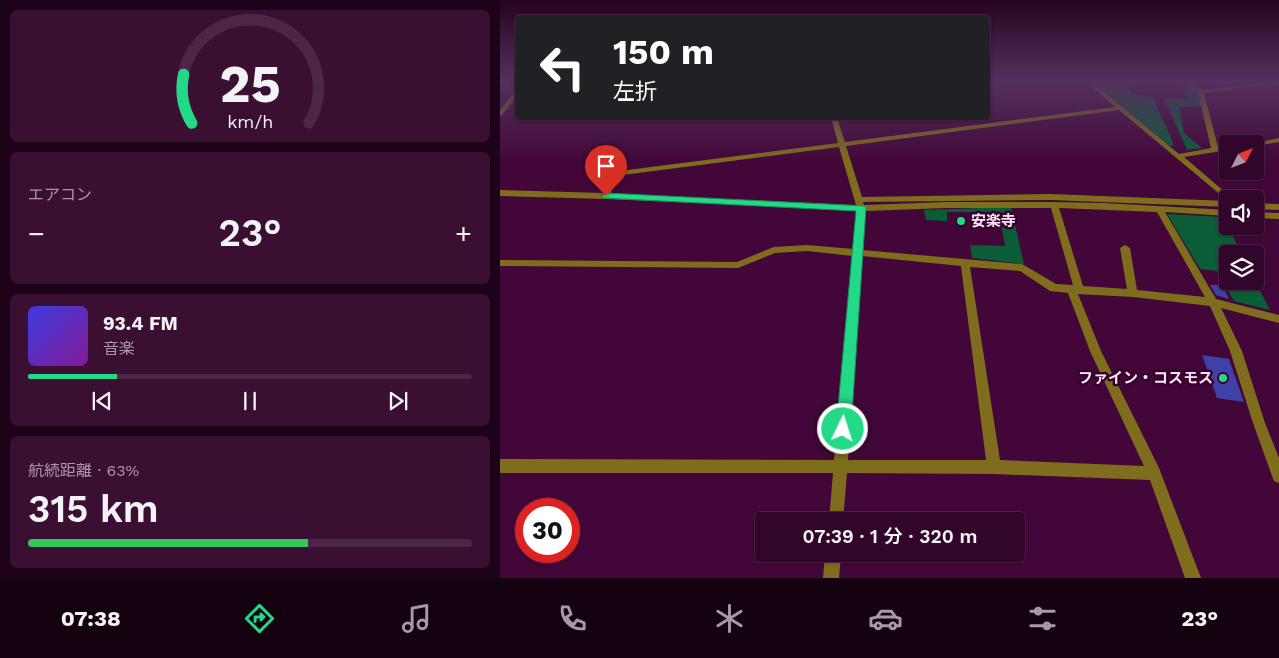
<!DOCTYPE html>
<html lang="ja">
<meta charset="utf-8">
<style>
body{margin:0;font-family:"Work Sans","Noto Sans JP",sans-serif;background:#3a0f32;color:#f1f3f6;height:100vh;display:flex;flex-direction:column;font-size:19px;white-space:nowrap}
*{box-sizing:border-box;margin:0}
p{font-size:16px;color:#a899a8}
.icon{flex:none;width:28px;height:28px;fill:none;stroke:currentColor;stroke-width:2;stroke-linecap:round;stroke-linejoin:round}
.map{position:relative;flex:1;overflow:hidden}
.panel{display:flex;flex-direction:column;gap:10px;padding:10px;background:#1c0317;width:500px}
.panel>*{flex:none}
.hud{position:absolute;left:15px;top:15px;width:475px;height:105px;border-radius:5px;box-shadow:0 1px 4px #0004,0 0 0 1px #4d2647;background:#202124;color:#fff;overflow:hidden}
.needle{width:32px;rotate:48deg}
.buttons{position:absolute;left:719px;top:135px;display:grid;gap:10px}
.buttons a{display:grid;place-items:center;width:45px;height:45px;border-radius:5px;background:#32052a;box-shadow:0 1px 4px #0004,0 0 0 1px #4d2647;font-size:25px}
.speed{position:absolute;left:15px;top:498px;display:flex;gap:10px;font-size:25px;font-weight:700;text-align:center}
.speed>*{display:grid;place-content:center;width:65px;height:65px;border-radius:50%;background:#32052a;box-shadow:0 1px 4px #0004,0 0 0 1px #4d2647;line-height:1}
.speed .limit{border:8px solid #d22;background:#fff;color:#111}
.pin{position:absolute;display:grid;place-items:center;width:42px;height:42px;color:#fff;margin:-51px -21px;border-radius:50% 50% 50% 0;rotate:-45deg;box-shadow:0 0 5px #0007}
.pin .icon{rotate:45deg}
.me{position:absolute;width:55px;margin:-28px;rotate:4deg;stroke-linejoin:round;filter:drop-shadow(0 0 4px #0008)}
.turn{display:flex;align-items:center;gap:18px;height:105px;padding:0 15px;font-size:22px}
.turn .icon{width:65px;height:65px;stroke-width:2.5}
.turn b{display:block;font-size:35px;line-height:42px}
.big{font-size:38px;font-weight:600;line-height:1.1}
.panel .tile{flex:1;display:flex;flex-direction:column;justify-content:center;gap:8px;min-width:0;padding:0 18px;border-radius:8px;background:#3a0f32}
.panel .dial{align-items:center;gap:0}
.dial svg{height:130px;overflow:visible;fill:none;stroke:#4d2647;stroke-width:7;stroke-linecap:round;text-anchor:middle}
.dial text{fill:#f1f3f6;stroke:none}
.song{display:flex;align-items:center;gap:15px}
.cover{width:60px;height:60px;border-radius:8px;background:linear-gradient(135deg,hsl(240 70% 55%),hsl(290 70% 35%))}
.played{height:5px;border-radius:2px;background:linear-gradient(90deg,#23d886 20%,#4d2647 20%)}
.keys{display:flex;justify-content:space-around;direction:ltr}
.heat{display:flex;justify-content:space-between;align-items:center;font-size:28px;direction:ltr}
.charge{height:8px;border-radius:4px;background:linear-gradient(90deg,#34c759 63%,#4d2647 0)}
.trip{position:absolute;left:255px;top:512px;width:270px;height:50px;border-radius:5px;background:#32052a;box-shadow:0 1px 4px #0004,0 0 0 1px #4d2647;font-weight:600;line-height:50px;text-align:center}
.tabs{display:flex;height:80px;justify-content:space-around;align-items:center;background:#140211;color:#a899a8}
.tabs .icon{width:35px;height:35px}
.tabs .on{color:#23d886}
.tabs b{font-size:22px;color:#f1f3f6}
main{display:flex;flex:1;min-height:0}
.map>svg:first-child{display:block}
.green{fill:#0a5d37}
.building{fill:#3e41a5}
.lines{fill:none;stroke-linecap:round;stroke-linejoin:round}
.minor{fill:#7e6d1d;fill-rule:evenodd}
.route{fill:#23d886;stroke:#178c57}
.poi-dot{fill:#23d886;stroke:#37002e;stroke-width:2}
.labels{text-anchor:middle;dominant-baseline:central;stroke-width:5;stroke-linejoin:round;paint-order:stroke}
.poi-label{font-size:15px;font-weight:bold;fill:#fce6f5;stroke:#37002e;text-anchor:start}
</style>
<main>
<section class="panel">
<div class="tile dial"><svg viewBox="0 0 100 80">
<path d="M14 69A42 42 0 1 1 86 69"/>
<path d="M14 69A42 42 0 0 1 9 39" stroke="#23d886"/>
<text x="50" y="56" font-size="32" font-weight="700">25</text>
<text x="50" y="72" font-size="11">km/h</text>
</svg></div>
<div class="tile"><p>エアコン</p>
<div class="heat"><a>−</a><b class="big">23°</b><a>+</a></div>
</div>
<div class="tile">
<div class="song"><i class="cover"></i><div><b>93.4 FM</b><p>音楽</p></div></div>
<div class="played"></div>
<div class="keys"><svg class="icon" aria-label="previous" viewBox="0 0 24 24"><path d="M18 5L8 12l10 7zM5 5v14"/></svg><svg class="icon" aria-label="pause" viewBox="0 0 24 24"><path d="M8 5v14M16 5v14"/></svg><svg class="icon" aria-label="next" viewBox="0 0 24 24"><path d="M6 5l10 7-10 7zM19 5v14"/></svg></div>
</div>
<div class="tile"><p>航続距離 · 63%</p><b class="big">315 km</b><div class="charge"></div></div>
</section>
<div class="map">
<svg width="779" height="578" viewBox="0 0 779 578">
<rect width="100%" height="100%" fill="#420738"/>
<!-- green -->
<g class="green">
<path d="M 591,81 L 627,81 L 631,94 L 653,97 L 674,145 L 670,146 Z"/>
<path d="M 647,81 L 682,81 L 698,91 L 701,106 L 679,107 L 684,133 L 702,148 L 687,150 L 664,98 L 688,100 L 682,84 Z"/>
<path d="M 511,207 L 524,264 L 472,258 L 470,245 L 505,246 L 501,223 L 484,222 L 484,219 L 473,219 L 472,212 L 447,212 L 447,221 L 426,220 L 424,210 Z"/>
<path d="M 667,214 L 723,217 L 742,254 L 728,254 L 728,281 L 755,281 L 770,310 L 734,301 L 717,271 L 700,269 Z"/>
</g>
<!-- building -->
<g class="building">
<path d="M 710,285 L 722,285 L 729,299 L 716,295 Z"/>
<path d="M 702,355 L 729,359 L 744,402 L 717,398 Z"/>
</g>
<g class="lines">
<!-- minor -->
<g class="minor">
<path d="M 585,81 L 591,81 L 679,154 L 711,148 L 698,93 L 682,81 L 689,81 L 702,90 L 774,81 L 779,81 L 779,84 L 704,93 L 718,147 L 728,146 L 728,150 L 684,157 L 733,199 L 728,199 L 728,201 L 619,110 L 346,146 L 362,197 L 551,194 L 728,201 L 728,207 L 551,200 L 363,202 L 364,205 L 446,202 L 554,202 L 604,203 L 728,210 L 728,216 L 665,212 L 716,299 L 779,315 L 779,323 L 721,308 L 742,351 L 765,423 L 779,458 L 779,483 L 774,481 L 772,476 L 753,423 L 730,351 L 710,306 L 633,297 L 578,294 L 601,351 L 659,468 L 701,578 L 685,578 L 650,480 L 494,474 L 347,473 L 343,521 L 329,521 L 333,473 L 0,473 L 0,459 L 334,460 L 353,256 L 307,251 L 275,253 L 238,268 L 0,266 L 0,260 L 237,262 L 274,247 L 307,245 L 353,249 L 357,210 L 106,199 L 0,196 L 0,190 L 103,193 L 108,174 L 112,172 L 338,143 L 331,118 L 337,118 L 345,142 L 615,107 ZM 339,147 L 356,205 L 111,194 L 115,176 ZM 446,208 L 551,208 L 573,285 L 556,284 L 522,264 L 362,250 L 365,211 ZM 559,208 L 657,212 L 705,297 L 637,290 L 630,248 L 625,245 L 620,248 L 627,289 L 583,286 ZM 362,256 L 461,266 L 486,460 L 348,460 ZM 470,267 L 520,271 L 550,291 L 568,293 L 590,351 L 644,466 L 500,460 Z"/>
<path d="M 18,88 L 18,95 L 2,115 L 0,116 L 0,110 Z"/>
<path d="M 779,138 L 779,142 L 755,146 L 755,144 L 752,144 Z"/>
<path d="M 755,203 L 779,204 L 779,210 L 755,209 Z"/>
<path d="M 755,212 L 779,213 L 779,219 L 755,218 Z"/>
<path d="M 325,554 L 341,554 L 339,578 L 323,578 Z"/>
</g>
</g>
<!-- sky -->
<linearGradient id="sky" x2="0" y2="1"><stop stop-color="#24041f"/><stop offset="0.5" stop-color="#54315e"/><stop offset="1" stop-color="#54315e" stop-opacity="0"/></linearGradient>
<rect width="779" height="162" fill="url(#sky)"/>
<!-- route -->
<path class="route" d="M 106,193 L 365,206 L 366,208 L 351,429 L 349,434 L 343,436 L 338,434 L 336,429 L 356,211 L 103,198 L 102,196 Z"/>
<!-- markers -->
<g class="poi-dot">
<circle cx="461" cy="221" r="5"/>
<circle cx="723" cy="378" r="5"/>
</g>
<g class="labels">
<!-- poi labels -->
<g class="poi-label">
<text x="471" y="221">安楽寺</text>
<text x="713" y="378" text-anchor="end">ファイン・コスモス</text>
</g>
</g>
</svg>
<div class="buttons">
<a><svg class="needle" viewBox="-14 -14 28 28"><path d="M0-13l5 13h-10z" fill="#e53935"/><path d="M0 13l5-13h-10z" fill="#a899a8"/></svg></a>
<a><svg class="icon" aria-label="sound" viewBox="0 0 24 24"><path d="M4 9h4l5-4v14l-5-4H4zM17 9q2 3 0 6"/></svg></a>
<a><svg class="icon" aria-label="layers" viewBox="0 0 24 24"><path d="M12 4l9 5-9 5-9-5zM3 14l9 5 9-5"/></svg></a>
</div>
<div class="speed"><div class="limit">30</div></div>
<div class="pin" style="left:106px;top:196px;background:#d93025"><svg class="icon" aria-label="arrive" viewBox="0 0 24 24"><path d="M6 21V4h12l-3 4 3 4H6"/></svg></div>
<svg class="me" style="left:343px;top:429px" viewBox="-20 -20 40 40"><circle r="17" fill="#23d886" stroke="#fff" stroke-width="3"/><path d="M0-11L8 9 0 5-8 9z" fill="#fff"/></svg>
<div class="trip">07:39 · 1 分 · 320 m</div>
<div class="hud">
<div class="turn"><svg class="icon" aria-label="left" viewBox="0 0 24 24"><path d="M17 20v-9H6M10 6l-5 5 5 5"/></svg><div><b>150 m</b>左折</div></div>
</div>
</div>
</main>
<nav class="tabs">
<b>07:38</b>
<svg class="icon on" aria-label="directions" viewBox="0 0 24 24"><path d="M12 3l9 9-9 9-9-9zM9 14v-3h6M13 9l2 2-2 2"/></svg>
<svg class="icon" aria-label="music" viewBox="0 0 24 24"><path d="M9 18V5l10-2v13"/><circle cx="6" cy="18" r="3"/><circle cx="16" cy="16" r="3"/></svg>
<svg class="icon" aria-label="phone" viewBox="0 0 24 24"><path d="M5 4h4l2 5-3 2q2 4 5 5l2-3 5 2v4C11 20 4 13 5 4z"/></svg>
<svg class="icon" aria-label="climate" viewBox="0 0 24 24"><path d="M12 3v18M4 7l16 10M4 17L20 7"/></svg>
<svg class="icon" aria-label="car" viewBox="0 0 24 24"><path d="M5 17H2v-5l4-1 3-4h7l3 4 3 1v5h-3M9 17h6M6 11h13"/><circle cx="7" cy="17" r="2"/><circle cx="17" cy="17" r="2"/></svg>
<svg class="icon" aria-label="filters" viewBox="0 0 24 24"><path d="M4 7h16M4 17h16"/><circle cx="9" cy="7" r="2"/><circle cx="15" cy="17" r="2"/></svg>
<b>23°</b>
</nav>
